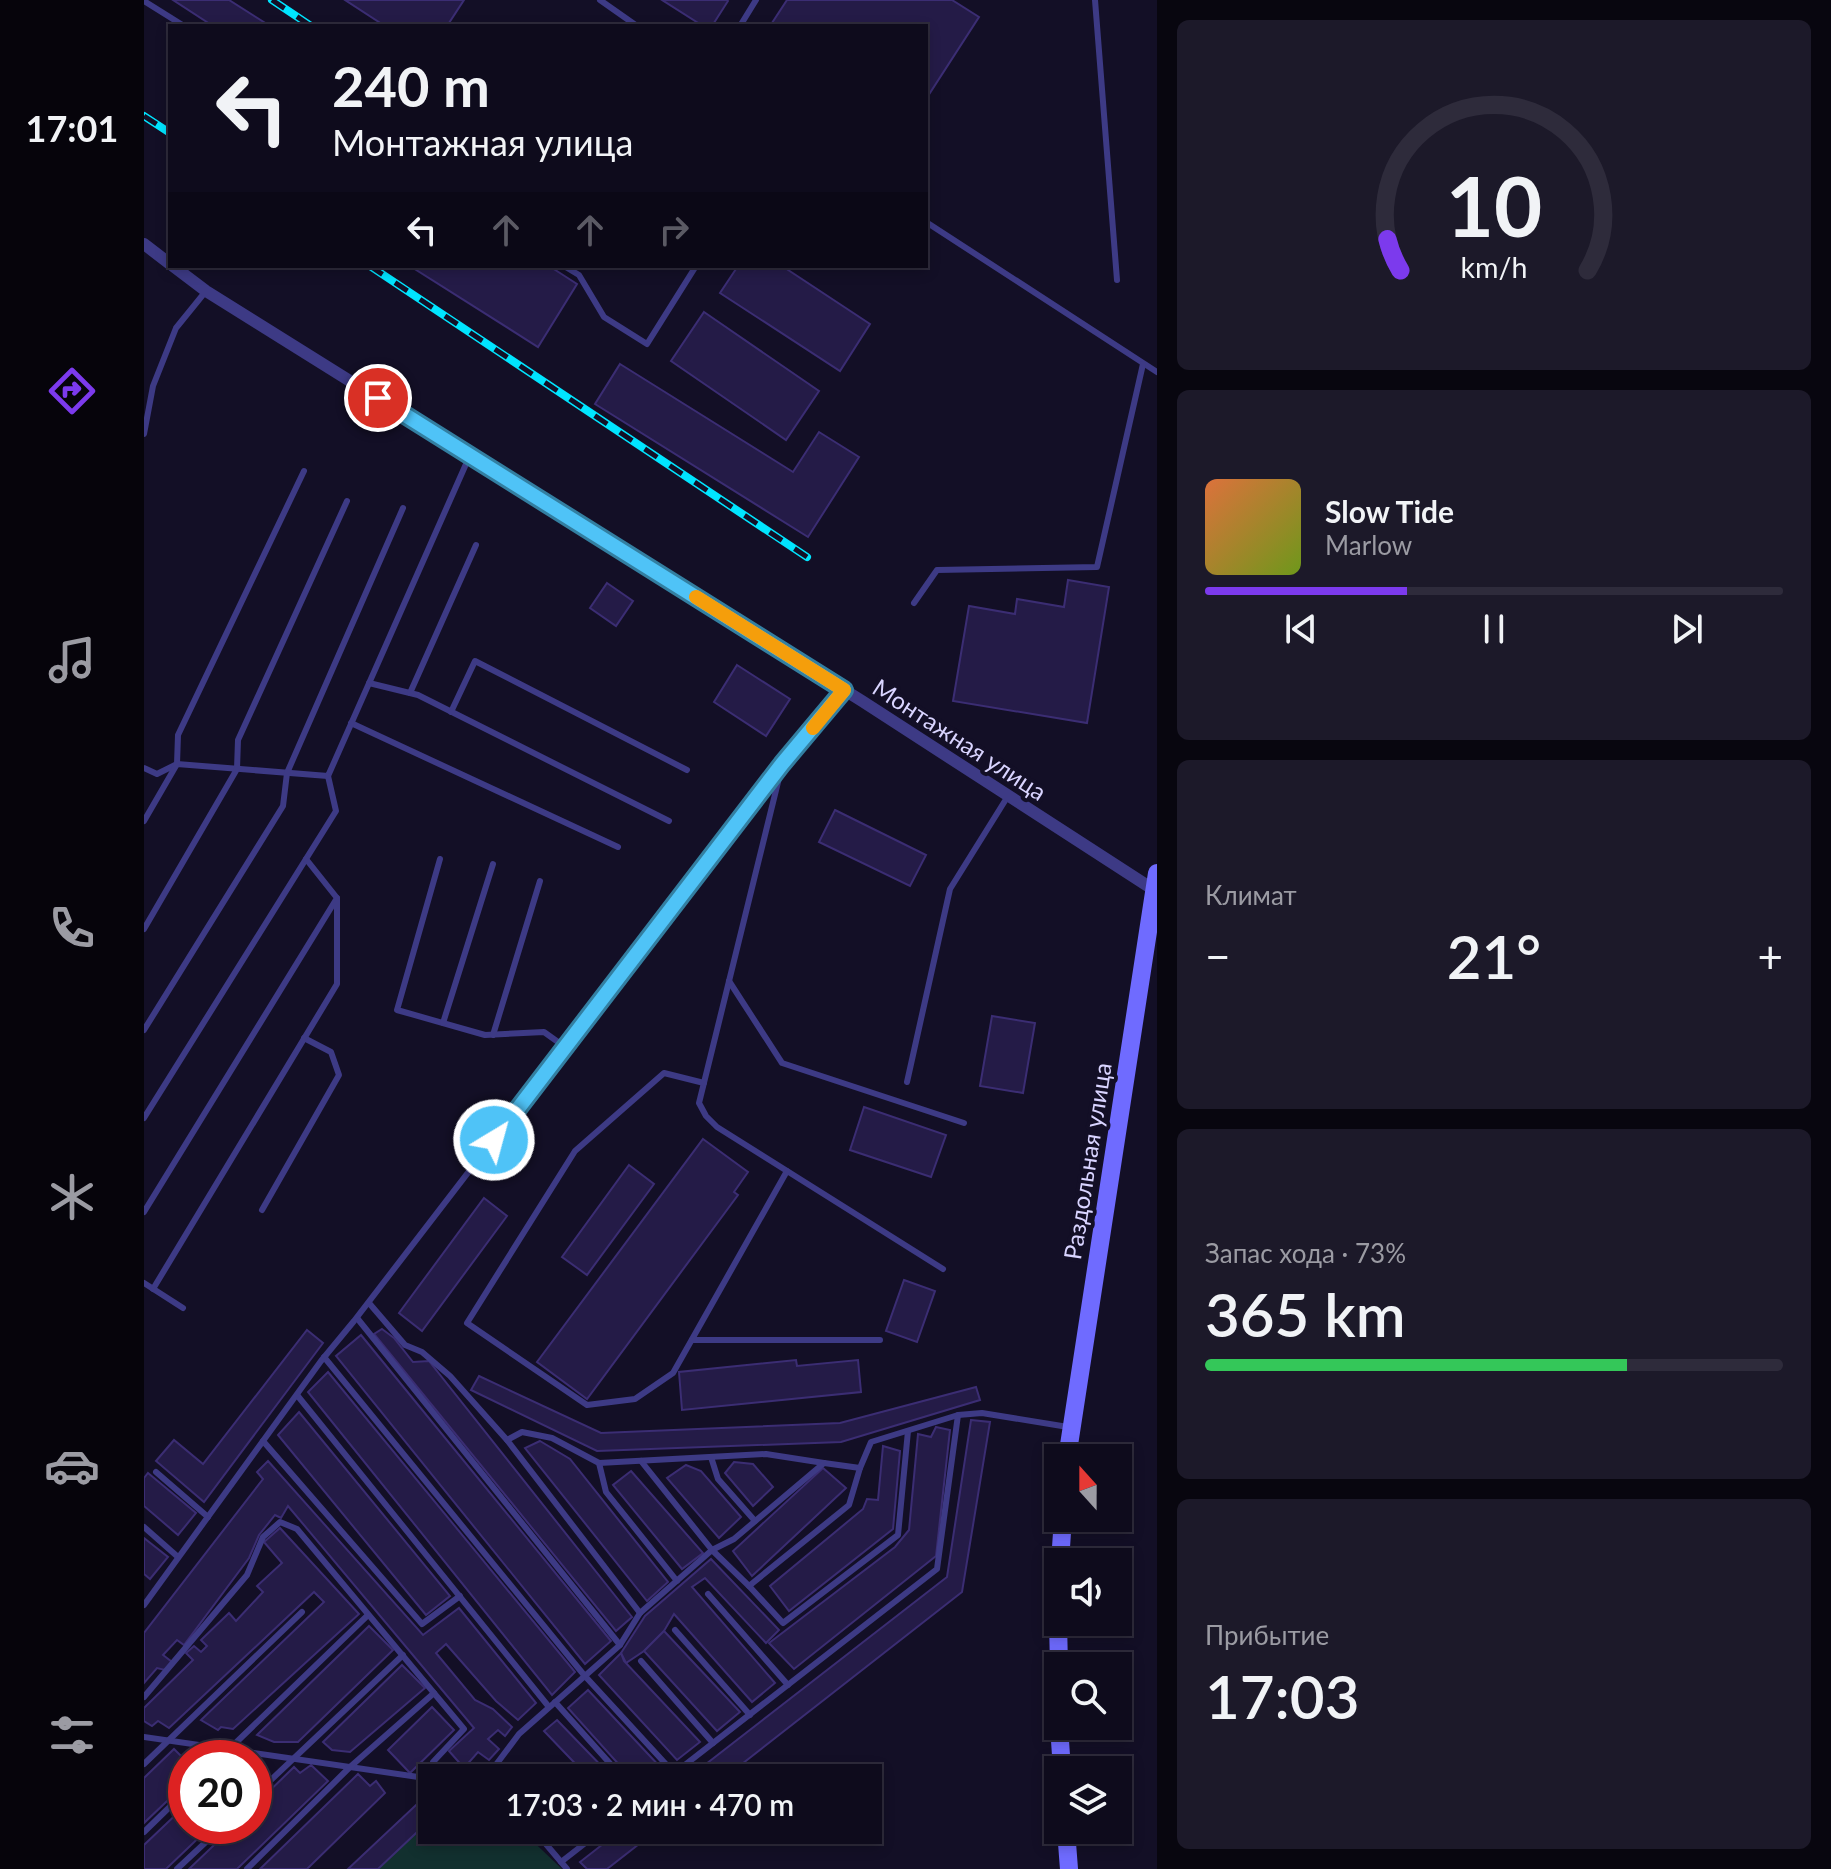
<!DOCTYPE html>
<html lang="ru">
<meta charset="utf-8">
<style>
body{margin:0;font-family:Lato,sans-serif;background:#1c1929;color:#f1f3f6;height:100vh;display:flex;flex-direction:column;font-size:30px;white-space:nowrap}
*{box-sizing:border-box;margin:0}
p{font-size:26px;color:#9b9ba3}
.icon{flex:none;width:44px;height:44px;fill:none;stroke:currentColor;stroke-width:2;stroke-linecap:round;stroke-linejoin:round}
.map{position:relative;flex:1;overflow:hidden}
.panel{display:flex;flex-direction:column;gap:20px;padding:20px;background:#08060f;width:674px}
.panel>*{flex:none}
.hud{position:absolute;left:24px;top:24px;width:760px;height:244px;border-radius:0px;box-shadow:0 4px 12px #0003,0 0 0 2px #2e2b3b;background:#0e0b1c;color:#f1f3f6;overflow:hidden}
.needle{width:52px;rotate:339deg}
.controls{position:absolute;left:900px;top:1444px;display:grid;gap:16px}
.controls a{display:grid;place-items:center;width:88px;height:88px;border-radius:0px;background:#0e0b1c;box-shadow:0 4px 12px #0003,0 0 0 2px #2e2b3b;font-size:40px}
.speed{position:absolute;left:24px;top:1740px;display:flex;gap:16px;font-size:40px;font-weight:700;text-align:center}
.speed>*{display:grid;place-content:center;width:104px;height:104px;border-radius:50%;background:#0e0b1c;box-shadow:0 4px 12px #0003,0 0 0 2px #2e2b3b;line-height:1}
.speed .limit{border:12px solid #d22;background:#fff;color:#111}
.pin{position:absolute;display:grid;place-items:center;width:68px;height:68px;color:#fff;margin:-34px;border:4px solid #fff;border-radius:50%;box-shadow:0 2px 8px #0007}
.me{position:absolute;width:88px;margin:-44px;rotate:37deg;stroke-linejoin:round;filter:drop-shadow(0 0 6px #0008)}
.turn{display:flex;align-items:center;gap:28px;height:168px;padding:0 32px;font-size:36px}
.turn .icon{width:104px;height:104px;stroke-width:2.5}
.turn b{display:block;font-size:56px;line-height:68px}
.lanes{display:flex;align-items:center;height:76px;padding:0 32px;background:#0003;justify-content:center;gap:40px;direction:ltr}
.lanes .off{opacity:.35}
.big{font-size:60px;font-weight:600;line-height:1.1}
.panel .widget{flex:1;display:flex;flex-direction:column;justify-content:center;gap:12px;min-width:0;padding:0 28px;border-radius:12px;background:#1c1929}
.panel .dial{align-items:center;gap:0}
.dial svg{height:208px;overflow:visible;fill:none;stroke:#2e2b3b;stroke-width:7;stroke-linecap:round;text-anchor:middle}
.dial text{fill:#f1f3f6;stroke:none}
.song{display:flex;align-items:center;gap:24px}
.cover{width:96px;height:96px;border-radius:12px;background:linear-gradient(135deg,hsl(20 70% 55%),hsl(80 70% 35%))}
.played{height:8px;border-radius:4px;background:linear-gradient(90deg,#7c3aed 35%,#2e2b3b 35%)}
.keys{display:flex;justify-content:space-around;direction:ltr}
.heat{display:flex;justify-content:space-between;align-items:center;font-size:44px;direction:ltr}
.charge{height:12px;border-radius:6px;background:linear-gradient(90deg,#34c759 73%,#2e2b3b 0)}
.trip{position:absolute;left:274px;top:1764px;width:464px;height:80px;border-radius:0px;background:#0e0b1c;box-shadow:0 4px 12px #0003,0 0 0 2px #2e2b3b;font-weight:600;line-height:80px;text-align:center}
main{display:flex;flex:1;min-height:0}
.tabs{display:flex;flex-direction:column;width:144px;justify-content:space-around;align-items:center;background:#06040b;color:#9b9ba3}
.tabs .icon{width:56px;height:56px}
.tabs .on{color:#7c3aed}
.tabs b{font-size:36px;color:#f1f3f6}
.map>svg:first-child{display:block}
.green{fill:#12302f}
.building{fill:#241b47;stroke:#3b2d73;stroke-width:2}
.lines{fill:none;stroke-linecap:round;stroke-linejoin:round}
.lane{stroke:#3d3a85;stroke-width:6}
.street{stroke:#3d3a85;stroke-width:12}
.secondary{stroke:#6f6bff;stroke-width:18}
.rail-casing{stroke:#00e5ff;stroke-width:8}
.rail{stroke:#130f26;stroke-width:5;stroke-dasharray:15;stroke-linecap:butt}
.route-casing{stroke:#337fa1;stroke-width:20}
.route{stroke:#4fc3f7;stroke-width:14}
.slow{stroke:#f59e0b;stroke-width:14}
.labels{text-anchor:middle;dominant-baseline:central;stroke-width:8;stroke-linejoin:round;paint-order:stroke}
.street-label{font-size:24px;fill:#d9d4ff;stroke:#130f26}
</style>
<main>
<nav class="tabs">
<b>17:01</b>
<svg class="icon on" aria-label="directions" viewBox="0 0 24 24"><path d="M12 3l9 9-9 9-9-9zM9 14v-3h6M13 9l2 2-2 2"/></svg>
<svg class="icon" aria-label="music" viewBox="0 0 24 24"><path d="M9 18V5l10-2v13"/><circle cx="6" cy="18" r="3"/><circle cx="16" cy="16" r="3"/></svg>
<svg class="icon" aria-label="phone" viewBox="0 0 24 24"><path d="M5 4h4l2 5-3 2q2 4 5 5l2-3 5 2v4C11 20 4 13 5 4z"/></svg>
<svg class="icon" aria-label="climate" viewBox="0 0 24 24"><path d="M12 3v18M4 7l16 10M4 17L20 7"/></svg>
<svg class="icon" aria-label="car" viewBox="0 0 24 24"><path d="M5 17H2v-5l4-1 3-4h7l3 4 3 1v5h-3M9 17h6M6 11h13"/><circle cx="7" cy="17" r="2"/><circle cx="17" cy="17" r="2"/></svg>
<svg class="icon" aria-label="filters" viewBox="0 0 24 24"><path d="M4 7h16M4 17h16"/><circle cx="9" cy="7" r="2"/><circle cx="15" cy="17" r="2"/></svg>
</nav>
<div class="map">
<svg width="1013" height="1869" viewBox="0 0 1013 1869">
<rect width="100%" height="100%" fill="#130f26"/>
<!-- green -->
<path class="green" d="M 288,1811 L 288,1830 L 377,1830 L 418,1869 L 212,1869 Z"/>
<!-- building -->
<g class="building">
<path d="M 29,0 L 85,0 L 126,26 L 69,26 Z"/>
<path d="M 201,0 L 320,0 L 303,26 L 241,26 Z"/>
<path d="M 518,0 L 583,0 L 584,1 L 568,26 L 559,26 Z"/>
<path d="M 643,0 L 808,0 L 835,17 L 782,99 L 782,26 L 626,26 Z"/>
<path d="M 266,266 L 405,266 L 433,284 L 394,347 Z"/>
<path d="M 594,266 L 638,266 L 726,324 L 696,371 L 576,293 Z"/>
<path d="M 560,312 L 675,391 L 642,440 L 527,361 Z"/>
<path d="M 476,364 L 649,472 L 675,432 L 715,457 L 664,537 L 451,404 Z"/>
<path d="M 924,580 L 965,587 L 943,723 L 809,701 L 825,606 L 871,614 L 873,599 L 920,607 Z"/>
<path d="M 463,583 L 489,601 L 472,626 L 446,608 Z"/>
<path d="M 593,665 L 646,699 L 622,736 L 570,702 Z"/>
<path d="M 691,810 L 782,855 L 766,886 L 675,842 Z"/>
<path d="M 848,1016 L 891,1023 L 879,1093 L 836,1086 Z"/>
<path d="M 720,1107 L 802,1135 L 787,1177 L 706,1150 Z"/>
<path d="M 559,1139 L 604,1172 L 590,1192 L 594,1195 L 443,1399 L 393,1362 Z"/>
<path d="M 485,1165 L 510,1184 L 443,1275 L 418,1257 Z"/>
<path d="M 340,1198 L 363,1216 L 278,1331 L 255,1313 Z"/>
<path d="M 760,1280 L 791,1291 L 773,1342 L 742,1331 Z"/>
<path d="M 238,1329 L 250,1338 L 269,1362 L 285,1361 L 488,1617 L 472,1631 L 230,1334 Z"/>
<path d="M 163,1330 L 179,1343 L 60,1502 L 12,1461 L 30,1440 L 59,1464 Z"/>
<path d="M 217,1335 L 467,1641 L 441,1664 L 192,1356 Z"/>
<path d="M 652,1360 L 653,1366 L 714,1360 L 717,1392 L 538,1410 L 535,1372 Z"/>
<path d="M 184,1372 L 431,1672 L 408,1695 L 164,1392 Z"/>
<path d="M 335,1376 L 457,1433 L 696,1423 L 832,1387 L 836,1400 L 697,1442 L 453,1451 L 327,1390 Z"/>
<path d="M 155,1412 L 306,1596 L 282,1615 L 134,1435 Z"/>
<path d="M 827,1420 L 846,1422 L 818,1592 L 580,1778 L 544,1778 L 803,1577 Z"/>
<path d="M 792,1427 L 806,1430 L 792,1556 L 650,1669 L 625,1643 L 751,1547 L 765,1530 L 774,1434 L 787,1437 Z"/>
<path d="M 396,1441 L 426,1459 L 524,1582 L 503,1601 L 381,1448 Z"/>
<path d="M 739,1446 L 756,1451 L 749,1529 L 645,1611 L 626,1586 L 719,1509 L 723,1499 L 734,1500 Z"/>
<path d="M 124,1461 L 279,1635 L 315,1608 L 392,1703 L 374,1720 L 352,1701 L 302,1644 L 292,1653 L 331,1700 L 349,1709 L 368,1727 L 361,1736 L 354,1730 L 344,1739 L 355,1749 L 345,1760 L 334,1752 L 320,1768 L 305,1751 L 330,1728 L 144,1506 L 137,1518 L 131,1515 L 115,1535 L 105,1558 L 40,1645 L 33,1640 L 19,1655 L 28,1662 L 21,1670 L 13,1668 L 0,1683 L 0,1633 L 119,1479 L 113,1472 Z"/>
<path d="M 590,1462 L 609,1464 L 629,1487 L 609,1506 L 581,1473 Z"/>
<path d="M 542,1465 L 557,1471 L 597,1517 L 575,1538 L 523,1478 Z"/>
<path d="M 679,1468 L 702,1488 L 608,1576 L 589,1551 Z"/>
<path d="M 487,1471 L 559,1553 L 538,1569 L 469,1485 Z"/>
<path d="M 4,1473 L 52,1513 L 34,1535 L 0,1506 L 0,1478 Z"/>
<path d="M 136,1528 L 215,1614 L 89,1729 L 77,1727 L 74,1730 L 57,1720 L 180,1602 L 170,1592 L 25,1728 L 14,1721 L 8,1726 L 0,1721 L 0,1708 L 49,1660 L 42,1653 L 50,1646 L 57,1652 L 63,1646 L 57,1640 L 85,1613 L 92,1621 L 119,1592 L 113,1586 L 138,1563 L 120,1542 Z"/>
<path d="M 0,1538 L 24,1557 L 6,1579 L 0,1574 Z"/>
<path d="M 567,1559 L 635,1630 L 622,1643 L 561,1578 L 548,1587 L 631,1683 L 608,1702 L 530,1614 L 520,1631 L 500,1651 L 482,1663 L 477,1653 L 501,1616 Z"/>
<path d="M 225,1626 L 249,1650 L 154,1742 L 130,1742 L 113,1735 Z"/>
<path d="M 520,1631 L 596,1712 L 573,1731 L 500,1651 Z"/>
<path d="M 477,1653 L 480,1661 L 556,1742 L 533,1760 L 455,1675 Z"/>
<path d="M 258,1665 L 281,1688 L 206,1752 L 188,1750 L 179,1742 Z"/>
<path d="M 444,1690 L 519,1770 L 510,1778 L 487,1778 L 424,1708 Z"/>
<path d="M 288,1707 L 310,1730 L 266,1773 L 244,1750 Z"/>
<path d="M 413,1720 L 469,1778 L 445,1778 L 400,1731 Z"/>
<path d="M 30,1749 L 40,1759 L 47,1753 L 52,1758 L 42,1758 L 42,1783 L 0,1823 L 0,1778 Z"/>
<path d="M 167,1765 L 184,1781 L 93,1869 L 45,1869 L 90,1826 L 110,1826 L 110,1806 L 150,1767 L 156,1773 Z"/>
<path d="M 214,1774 L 226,1786 L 232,1781 L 241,1793 L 163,1869 L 116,1869 Z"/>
<path d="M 288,1790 L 288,1818 L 234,1869 L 204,1869 Z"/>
<path d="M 42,1805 L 42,1826 L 67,1826 L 22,1869 L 0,1869 L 0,1845 Z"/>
<path d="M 477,1830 L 513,1830 L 463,1869 L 443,1869 L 436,1862 Z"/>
</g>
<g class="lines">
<!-- lane -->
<g class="lane">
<path d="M 456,0 L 493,26"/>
<path d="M 951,0 L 973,280"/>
<path d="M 0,1 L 40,26"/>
<path d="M 596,26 L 612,0"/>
<path d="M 782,222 L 1013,372"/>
<path d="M 420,266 L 435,275 L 460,317 L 503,344 L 552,266"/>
<path d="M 0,434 L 9,386 L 32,328 L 62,291"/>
<path d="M 770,603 L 793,570 L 953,567 L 999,364"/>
<path d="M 225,683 L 274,695 L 525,821"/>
<path d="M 266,693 L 332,545"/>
<path d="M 307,712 L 331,661 L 543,770"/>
<path d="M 207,723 L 474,847"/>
<path d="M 0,768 L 13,774 L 33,764 L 184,776 L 326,455"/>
<path d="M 637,770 L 555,1103 L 562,1116 L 573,1127 L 799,1269"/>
<path d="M 0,821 L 33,764 L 34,735 L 160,471"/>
<path d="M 296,859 L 253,1010 L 341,1035 L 400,1032 L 421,1047"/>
<path d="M 0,929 L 93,769 L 94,740 L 203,501"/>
<path d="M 585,981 L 638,1063 L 820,1123"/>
<path d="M 299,1023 L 349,864"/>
<path d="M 0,1030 L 139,806 L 143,773 L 259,508"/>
<path d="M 349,1035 L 396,881"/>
<path d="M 763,1082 L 806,889 L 864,796"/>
<path d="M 560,1083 L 520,1073 L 431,1151 L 323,1323 L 443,1405 L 491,1399 L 529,1373 L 643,1171"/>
<path d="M 0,1118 L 192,811 L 184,776"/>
<path d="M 118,1210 L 195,1075 L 187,1052 L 160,1038"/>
<path d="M 0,1212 L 193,898 L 162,859"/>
<path d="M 0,1283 L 39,1308"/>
<path d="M 9,1289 L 193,984 L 193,898"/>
<path d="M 225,1303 L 261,1345 L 278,1352 L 306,1376 L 363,1440"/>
<path d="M 213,1318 L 476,1645"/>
<path d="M 548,1340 L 736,1340"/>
<path d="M 180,1357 L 440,1675 L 530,1773"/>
<path d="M 153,1395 L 405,1707"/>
<path d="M 119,1441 L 278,1624 L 316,1596"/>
<path d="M 567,1457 L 574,1479 L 611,1521"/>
<path d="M 497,1461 L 568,1550 L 605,1586 L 705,1505 L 716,1468"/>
<path d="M 455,1463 L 462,1492 L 533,1581"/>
<path d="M 12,1472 L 64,1517"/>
<path d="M 0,1527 L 34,1557"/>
<path d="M 605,1586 L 639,1623 L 754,1535 L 764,1431"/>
<path d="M 564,1594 L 644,1685"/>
<path d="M 0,1605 L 177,1361 L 210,1321 L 638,764 L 700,690"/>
<path d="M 496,1613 L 363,1440 L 378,1432 L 408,1438 L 455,1463 L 622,1454 L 680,1463"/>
<path d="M 531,1630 L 606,1715"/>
<path d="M 497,1661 L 569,1743"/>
<path d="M 0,1697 L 103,1575 L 119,1537 L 136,1522 L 153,1529 L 320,1729 L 289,1762 L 286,1779"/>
<path d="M 411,1702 L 479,1778"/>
<path d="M 0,1737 L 288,1779"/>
<path d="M 76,1758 L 224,1615"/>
<path d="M 0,1764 L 158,1612"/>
<path d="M 342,1778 L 375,1734 L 476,1645 L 496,1613 L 568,1550 L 590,1539 L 680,1463 L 716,1468 L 727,1442 L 814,1415 L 838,1413 L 924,1427"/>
<path d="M 524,1778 L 793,1569 L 814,1415"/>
<path d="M 110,1796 L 259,1655"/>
<path d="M 390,1830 L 423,1869"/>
<path d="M 0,1832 L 42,1791"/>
<path d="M 417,1862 L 458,1830"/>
<path d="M 33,1869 L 79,1826"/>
<path d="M 103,1869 L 206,1767 L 290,1693"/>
</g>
<!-- street -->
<g class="street">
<path d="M 0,244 L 26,264"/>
<path d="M 29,266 L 62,291 L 718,701 L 1010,890"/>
</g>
<!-- secondary -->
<g class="secondary">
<path d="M 923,1458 L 1013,873"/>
<path d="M 916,1562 L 919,1518"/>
<path d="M 914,1622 L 915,1666"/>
<path d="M 915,1726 L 918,1770"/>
<path d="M 922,1830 L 925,1869"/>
</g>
<defs>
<g id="rail">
<path d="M 128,0 L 167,26"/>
<path d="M 0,116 L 26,133"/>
<path d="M 226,266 L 663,557"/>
</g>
</defs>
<!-- rail casing -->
<use href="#rail" class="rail-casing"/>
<!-- rail -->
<use href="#rail" class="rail"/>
</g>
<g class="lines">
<defs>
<path id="route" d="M 234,398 L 700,690 L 638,764 L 350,1140"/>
</defs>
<!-- route casing -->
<use href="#route" class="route-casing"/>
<!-- route -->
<use href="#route" class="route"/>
<!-- slow -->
<path class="slow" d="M 552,597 L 700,690 L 669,728"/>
</g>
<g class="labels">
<!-- street labels -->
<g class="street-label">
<text transform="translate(816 739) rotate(33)">Монтажная улица</text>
<text transform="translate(943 1161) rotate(-81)">Раздольная улица</text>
</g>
</g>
</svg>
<div class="controls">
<a><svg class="needle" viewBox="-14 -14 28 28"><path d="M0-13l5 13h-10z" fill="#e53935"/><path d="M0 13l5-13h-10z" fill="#9b9ba3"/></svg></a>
<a><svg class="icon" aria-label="sound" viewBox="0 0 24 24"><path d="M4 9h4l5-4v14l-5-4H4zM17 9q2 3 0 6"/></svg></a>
<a><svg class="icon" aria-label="search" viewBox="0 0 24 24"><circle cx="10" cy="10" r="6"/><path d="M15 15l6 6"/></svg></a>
<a><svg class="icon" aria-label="layers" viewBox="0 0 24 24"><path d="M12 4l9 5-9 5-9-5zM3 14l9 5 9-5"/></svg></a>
</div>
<div class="speed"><div class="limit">20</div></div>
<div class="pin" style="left:234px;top:398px;background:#d93025"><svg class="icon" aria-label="arrive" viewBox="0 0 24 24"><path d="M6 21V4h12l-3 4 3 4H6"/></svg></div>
<svg class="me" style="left:350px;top:1140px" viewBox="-20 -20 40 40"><circle r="17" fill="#4fc3f7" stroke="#fff" stroke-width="3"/><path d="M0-11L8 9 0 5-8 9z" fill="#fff"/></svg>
<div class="trip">17:03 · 2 мин · 470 m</div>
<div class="hud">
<div class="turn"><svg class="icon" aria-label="left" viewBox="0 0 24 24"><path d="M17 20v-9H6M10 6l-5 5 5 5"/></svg><div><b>240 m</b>Монтажная улица</div></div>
<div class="lanes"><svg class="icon" aria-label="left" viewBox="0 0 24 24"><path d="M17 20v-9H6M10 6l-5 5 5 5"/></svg><svg class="icon off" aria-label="ahead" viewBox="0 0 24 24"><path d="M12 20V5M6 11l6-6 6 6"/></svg><svg class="icon off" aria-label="ahead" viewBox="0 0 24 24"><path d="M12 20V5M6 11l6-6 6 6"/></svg><svg class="icon off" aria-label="right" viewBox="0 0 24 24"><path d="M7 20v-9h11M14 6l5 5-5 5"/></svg></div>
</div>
</div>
<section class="panel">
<div class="widget dial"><svg viewBox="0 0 100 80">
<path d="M14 69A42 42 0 1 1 86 69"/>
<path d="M14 69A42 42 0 0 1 9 57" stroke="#7c3aed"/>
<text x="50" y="56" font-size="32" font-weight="700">10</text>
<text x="50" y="72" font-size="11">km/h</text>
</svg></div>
<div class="widget">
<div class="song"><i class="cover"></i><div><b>Slow Tide</b><p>Marlow</p></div></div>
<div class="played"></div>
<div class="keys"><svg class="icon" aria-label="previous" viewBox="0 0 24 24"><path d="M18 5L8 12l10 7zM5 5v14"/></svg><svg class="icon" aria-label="pause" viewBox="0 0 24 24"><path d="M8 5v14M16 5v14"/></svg><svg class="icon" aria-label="next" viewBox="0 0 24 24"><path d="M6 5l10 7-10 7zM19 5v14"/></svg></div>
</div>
<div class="widget"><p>Климат</p>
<div class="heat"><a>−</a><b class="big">21°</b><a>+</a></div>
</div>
<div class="widget"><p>Запас хода · 73%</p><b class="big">365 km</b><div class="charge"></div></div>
<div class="widget"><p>Прибытие</p><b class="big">17:03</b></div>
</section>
</main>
